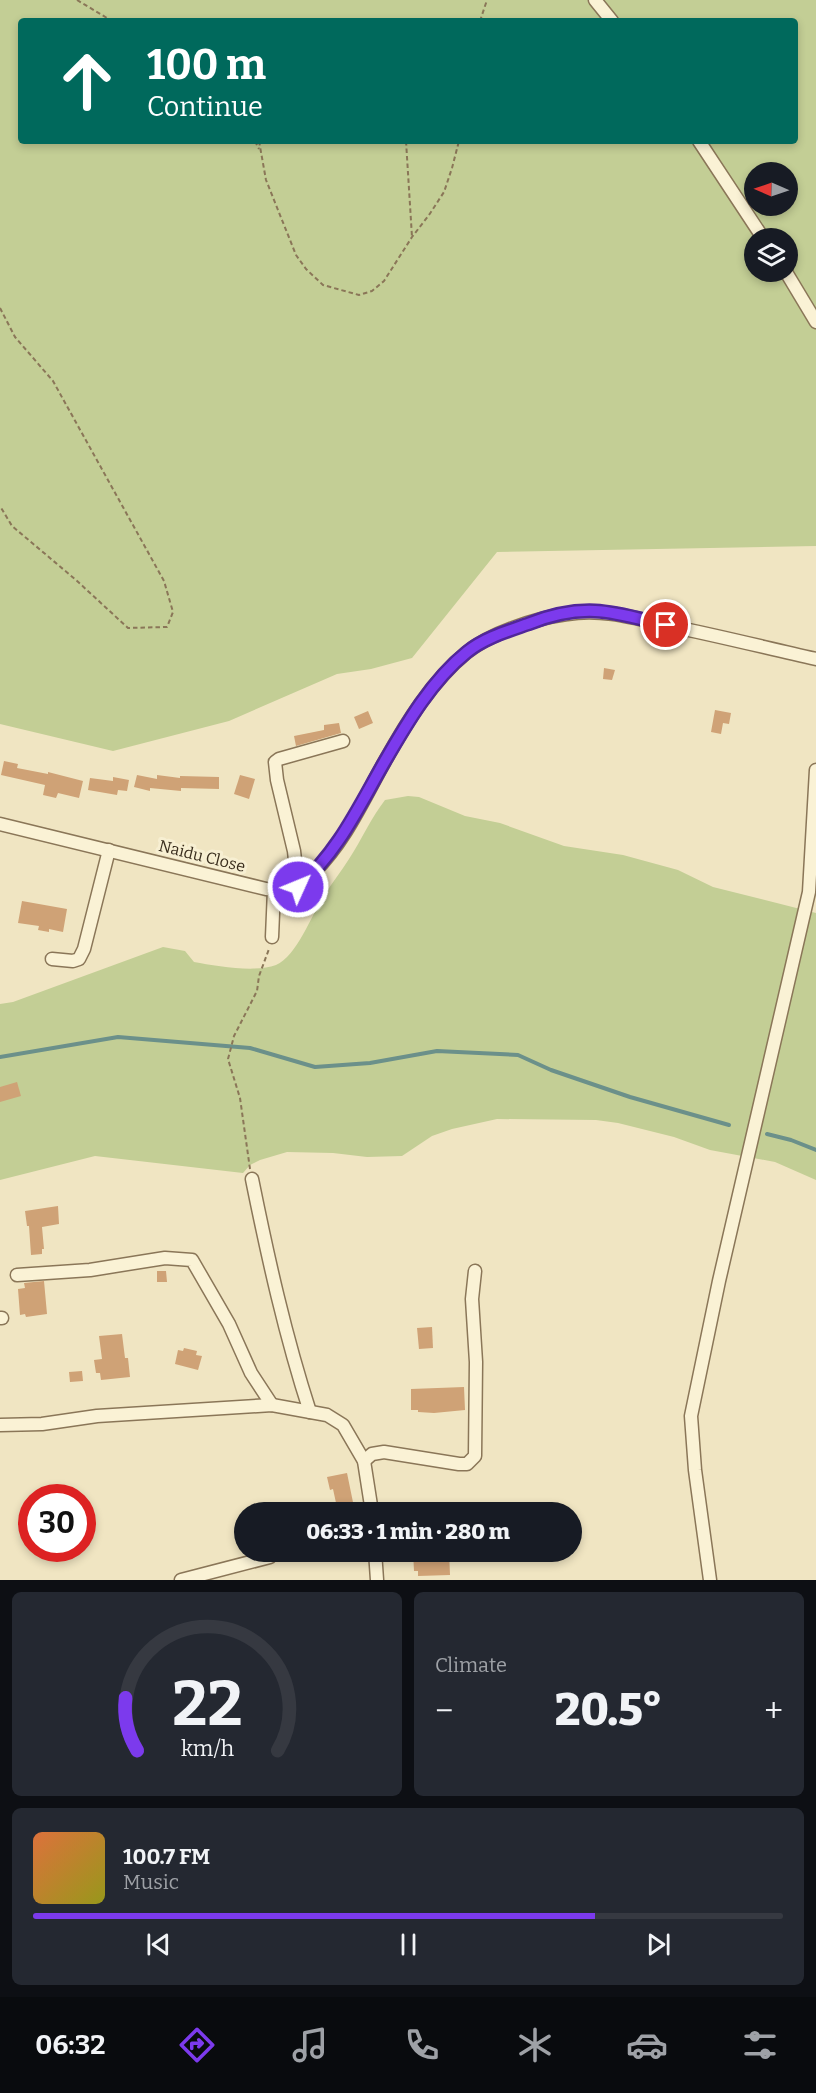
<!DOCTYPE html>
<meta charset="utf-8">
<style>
body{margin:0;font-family:Bitter,serif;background:#242831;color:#f1f3f6;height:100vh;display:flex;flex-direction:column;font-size:22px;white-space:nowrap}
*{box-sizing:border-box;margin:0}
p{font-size:20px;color:#9ea1a6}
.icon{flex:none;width:33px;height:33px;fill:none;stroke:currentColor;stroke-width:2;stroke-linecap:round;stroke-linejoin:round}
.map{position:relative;height:1580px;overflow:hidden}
.side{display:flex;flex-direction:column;gap:12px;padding:12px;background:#0d0f14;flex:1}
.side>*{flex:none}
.top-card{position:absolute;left:18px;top:18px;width:780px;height:126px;border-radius:6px;box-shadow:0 3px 9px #0003;background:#00695c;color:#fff;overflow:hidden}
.needle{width:39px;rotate:272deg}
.tools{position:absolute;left:744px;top:162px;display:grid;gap:12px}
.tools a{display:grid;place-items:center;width:54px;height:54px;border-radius:50%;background:#171b24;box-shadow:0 3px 9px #0003;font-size:30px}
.speed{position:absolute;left:18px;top:1484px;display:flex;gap:12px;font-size:30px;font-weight:700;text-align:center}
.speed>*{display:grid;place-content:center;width:78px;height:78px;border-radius:50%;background:#171b24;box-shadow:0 3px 9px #0003;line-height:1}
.speed .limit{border:9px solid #d22;background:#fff;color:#111}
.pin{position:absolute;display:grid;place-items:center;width:51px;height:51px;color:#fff;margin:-26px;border:3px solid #fff;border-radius:50%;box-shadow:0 2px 6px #0007}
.me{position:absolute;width:66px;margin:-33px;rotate:46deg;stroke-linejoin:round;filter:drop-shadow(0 0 4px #0008)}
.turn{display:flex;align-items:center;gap:21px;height:126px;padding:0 30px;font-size:27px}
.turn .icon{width:78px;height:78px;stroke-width:2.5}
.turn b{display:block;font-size:42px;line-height:51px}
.big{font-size:45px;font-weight:800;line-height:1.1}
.side .card{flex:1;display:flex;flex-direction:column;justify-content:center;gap:9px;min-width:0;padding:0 21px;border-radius:9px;background:#242831}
.side .dial{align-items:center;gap:0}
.dial svg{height:156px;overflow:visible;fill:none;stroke:#363941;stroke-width:7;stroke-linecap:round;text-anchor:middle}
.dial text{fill:#f1f3f6;stroke:none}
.song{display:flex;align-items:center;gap:18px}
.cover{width:72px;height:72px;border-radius:9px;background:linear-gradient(135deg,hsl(20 70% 55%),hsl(60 70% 35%))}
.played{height:6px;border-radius:3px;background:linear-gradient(90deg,#7c3aed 75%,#363941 75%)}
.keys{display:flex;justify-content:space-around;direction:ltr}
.heat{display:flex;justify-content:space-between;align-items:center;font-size:33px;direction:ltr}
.side .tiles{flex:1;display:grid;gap:12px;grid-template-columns:1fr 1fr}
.card:last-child{grid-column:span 2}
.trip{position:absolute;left:234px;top:1502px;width:348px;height:60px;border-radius:30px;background:#171b24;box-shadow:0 3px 9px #0003;font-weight:800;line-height:60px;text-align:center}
.tabs{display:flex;height:96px;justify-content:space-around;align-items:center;background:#090b0e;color:#9ea1a6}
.tabs .icon{width:42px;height:42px}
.tabs .current{color:#7c3aed}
.tabs b{font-size:27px;color:#f1f3f6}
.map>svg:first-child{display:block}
.green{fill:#c3ce95;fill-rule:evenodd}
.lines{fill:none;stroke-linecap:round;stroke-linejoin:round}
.stream{stroke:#6b908a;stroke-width:4}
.building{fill:#cfa276}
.minor-casing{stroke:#8a7658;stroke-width:15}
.path{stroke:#8a7658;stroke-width:2;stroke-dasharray:4.5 3;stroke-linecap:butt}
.minor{stroke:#faf2d5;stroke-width:12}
.route-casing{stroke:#51269a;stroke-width:15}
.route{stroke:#7c3aed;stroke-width:10}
.labels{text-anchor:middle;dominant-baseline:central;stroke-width:6;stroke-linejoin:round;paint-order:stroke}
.street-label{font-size:16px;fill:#392d1d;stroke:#f7efd2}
</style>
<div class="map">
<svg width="816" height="1580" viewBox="0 0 816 1580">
<rect width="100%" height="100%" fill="#f0e5c2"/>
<!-- green -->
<g class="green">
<path d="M 0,0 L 816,0 L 816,546 L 497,552 L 412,658 L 371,669 L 337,674 L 229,721 L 113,751 L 0,724 ZM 21,21 L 795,21 L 795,141 L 21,141 ZM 754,172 L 788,172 L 788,206 L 754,206 ZM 754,238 L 788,238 L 788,272 L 754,272 Z"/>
<path d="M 408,796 L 419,797 L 465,816 L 500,823 L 564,846 L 623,855 L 678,870 L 713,887 L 816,913 L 816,1180 L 775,1162 L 710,1150 L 674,1137 L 618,1123 L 596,1120 L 497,1119 L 452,1129 L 432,1136 L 402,1156 L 367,1157 L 333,1153 L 287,1152 L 260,1160 L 250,1165 L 243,1173 L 95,1156 L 0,1180 L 0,1004 L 13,1002 L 163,947 L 185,951 L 194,962 C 216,966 255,973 276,965 C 297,956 311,916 323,897 C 331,884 341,872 349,859 C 362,839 371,818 385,800 Z"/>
</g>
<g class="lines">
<!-- stream -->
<g class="stream">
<path d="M 0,1057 L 118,1037 L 250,1048 L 315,1067 L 370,1063 L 437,1051 L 518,1055 L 551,1070 L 630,1097 L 729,1125"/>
<path d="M 767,1134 L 791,1140 L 816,1150"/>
</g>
</g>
<!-- building -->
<g class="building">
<path d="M 604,668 L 615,670 L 612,680 L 603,679 Z"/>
<path d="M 715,710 L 731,713 L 729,724 L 723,723 L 721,734 L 711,732 Z"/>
<path d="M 368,711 L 373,723 L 359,729 L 354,717 Z"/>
<path d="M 339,723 L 341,733 L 296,746 L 294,736 L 324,730 L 324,725 Z"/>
<path d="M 4,761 L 18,764 L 17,768 L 48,774 L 48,772 L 83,781 L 79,798 L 58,793 L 56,798 L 43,795 L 45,785 L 1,775 Z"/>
<path d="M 137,775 L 157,779 L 157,775 L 180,778 L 180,776 L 219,777 L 219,789 L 181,788 L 181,791 L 150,788 L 150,791 L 134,787 Z"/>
<path d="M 240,775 L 255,779 L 249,799 L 234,794 Z"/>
<path d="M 113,777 L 129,780 L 127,791 L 118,790 L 117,795 L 88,790 L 90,778 L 113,781 Z"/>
<path d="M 22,901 L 67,909 L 63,932 L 49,929 L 49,932 L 38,930 L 39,926 L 18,923 Z"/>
<path d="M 17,1082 L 21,1096 L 0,1102 L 0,1087 Z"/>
<path d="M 58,1206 L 59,1224 L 42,1227 L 44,1249 L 42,1249 L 42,1254 L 31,1255 L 29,1226 L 27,1226 L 25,1211 Z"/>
<path d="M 157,1271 L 166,1271 L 167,1282 L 157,1282 Z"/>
<path d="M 44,1281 L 47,1314 L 26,1317 L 25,1314 L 20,1315 L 18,1289 L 25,1288 L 24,1283 Z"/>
<path d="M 432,1327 L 433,1348 L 419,1349 L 417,1328 Z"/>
<path d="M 122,1334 L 125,1358 L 128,1358 L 130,1377 L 101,1380 L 100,1373 L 96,1373 L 94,1360 L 102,1359 L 99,1336 Z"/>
<path d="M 184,1348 L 197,1351 L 196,1355 L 202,1356 L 198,1370 L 175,1364 L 178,1350 L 183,1351 Z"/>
<path d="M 82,1371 L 83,1381 L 70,1382 L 69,1372 Z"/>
<path d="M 464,1387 L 465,1410 L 434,1413 L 418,1412 L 418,1410 L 411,1410 L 411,1389 Z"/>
<path d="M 347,1473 L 355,1512 L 338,1512 L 333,1489 L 330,1490 L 327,1477 Z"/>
<path d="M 413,1551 L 449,1551 L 450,1575 L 418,1576 L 418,1571 L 414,1571 Z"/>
</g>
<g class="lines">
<defs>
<g id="minor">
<path d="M 595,0 L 612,21"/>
<path d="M 699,141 L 763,238"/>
<path d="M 786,272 L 816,322"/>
<path d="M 0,824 L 266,889 C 275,890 289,890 297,887 C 303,885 310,877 314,872 C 346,840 363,800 385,761 C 406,723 432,681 466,653 C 490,633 537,618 567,614 C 602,608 635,618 670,626 C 719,636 767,648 816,659"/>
<path d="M 298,887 L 294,851 L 277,780 L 275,762 L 279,759 L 343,741"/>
<path d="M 272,937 L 274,890"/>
<path d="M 52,959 L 73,961 L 79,959 L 84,949 L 109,850"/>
<path d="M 252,1179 C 268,1258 285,1335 310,1412"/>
<path d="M 17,1275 L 90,1270 L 165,1258 L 192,1260 L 229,1324 L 251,1373 L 272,1405"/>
<path d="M 0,1318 L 2,1318"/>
<path d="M 0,1425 L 42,1424 L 97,1416 L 272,1405 L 327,1415 L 343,1425 L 364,1461 L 372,1512"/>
<path d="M 364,1461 L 372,1454 L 384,1452 L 459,1464 L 467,1464 L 475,1456 L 476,1362 L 472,1299 L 475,1271"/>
<path d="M 375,1551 L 377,1580"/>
<path d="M 181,1580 L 270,1557"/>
<path d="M 710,1580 L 695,1470 L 691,1416 L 719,1281 L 809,892 L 816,770"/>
</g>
</defs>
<!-- minor casing -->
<use href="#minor" class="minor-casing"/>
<!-- path -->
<g class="path">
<path d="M 77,0 L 112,21"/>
<path d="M 480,21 L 487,0"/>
<path d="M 255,141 L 259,149"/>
<path d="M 259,141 L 266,180 L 296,255 L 306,269 L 323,285 L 359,295 L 372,291 L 384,281 L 412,237 L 429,215 L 444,192 L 452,168 L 459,141"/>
<path d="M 406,141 L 412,237"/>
<path d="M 0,308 L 15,337 L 53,381 L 164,581 L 173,612 L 167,627 L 128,628 L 76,580 L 12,526 L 0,506"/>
<path d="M 250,1169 L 240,1098 L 228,1059 L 234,1036 L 257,991 L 259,976 L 269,949"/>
</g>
<!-- minor -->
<use href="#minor" class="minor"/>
</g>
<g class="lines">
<defs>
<path id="route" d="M 298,887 C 339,851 359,806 385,761 C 407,723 432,680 467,652 C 484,638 508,631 528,624 C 548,616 573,610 595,611 C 619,612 643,620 666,625"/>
</defs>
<!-- route casing -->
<use href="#route" class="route-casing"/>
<!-- route -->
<use href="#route" class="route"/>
</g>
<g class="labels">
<!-- street labels -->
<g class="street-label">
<text transform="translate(202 856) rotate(14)">Naidu Close</text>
</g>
</g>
</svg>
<div class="tools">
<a><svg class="needle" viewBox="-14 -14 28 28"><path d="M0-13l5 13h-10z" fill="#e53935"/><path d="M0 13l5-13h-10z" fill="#9ea1a6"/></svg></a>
<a><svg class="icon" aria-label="layers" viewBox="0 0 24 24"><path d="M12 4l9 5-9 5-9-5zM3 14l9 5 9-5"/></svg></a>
</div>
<div class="speed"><div class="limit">30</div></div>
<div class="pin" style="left:666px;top:625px;background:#d93025"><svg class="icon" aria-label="arrive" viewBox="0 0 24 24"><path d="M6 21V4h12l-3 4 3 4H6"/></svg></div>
<svg class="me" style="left:298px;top:887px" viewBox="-20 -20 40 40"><circle r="17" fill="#7c3aed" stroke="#fff" stroke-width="3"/><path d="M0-11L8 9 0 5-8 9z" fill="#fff"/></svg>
<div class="trip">06:33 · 1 min · 280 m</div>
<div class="top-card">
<div class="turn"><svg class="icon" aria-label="ahead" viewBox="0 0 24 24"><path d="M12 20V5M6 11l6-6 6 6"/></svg><div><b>100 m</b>Continue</div></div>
</div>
</div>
<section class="side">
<div class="tiles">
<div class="card dial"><svg viewBox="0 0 100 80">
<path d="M14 69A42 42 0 1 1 86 69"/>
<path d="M14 69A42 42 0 0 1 8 42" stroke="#7c3aed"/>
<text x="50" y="56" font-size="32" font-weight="700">22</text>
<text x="50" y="72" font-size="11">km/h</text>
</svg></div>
<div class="card"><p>Climate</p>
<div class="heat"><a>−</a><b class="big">20.5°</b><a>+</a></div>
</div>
<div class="card">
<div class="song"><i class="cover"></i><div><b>100.7 FM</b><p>Music</p></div></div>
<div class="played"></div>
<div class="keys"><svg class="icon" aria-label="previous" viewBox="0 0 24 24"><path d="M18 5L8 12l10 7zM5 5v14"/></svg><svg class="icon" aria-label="pause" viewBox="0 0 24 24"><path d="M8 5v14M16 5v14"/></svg><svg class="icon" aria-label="next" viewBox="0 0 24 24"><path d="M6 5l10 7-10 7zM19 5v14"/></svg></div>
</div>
</div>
</section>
<nav class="tabs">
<b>06:32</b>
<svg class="icon current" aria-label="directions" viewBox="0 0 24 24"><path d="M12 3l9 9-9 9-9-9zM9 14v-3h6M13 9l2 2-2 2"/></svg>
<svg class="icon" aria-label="music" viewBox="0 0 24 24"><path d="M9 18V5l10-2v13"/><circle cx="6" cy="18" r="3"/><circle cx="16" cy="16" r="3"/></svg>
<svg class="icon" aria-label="phone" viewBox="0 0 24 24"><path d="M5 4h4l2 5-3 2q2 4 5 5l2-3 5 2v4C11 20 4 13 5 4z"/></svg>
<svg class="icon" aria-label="climate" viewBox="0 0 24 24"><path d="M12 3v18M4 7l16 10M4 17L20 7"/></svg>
<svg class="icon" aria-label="car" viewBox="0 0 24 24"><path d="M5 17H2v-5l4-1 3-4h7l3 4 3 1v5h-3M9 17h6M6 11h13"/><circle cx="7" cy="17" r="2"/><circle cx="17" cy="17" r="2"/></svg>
<svg class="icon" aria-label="filters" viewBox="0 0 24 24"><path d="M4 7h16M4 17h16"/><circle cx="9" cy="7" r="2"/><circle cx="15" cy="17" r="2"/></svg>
</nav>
